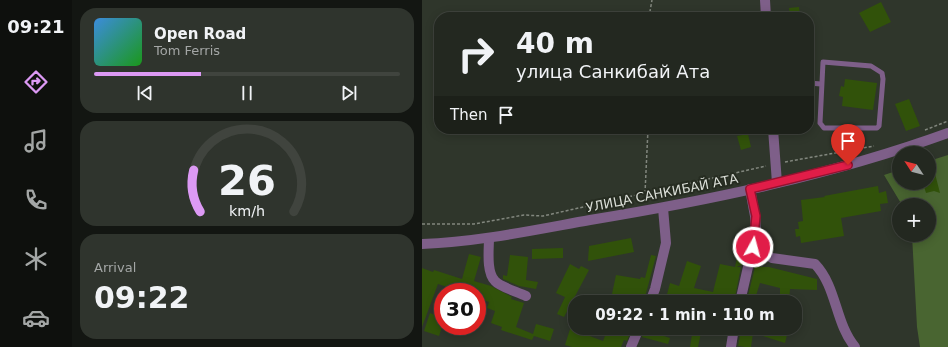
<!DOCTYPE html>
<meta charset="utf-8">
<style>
body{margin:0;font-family:"DejaVu Sans",sans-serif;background:#2f342d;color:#f1f3f6;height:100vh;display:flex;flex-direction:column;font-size:15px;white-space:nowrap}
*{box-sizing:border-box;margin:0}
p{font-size:13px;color:#a3a6a5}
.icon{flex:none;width:22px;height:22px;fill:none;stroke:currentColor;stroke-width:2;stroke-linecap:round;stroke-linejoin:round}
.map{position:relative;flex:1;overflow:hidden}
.sheet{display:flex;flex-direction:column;gap:8px;padding:8px;background:#131612;width:350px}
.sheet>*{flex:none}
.guide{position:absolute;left:12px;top:12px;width:380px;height:122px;border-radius:16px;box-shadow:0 2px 10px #0003,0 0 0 1px #40443e;background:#232820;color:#f1f3f6;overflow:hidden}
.needle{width:26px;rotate:306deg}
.buttons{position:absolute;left:470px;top:146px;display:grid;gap:8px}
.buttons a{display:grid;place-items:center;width:44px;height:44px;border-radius:50%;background:#232820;box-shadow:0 2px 10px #0003,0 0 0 1px #40443e;font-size:20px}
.speed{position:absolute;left:12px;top:283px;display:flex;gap:8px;font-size:20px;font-weight:700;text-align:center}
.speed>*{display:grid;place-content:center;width:52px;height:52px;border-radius:50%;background:#232820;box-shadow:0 2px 10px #0003,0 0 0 1px #40443e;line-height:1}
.speed .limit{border:6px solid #d22;background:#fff;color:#111}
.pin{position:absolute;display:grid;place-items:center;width:34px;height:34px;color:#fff;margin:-41px -17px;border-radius:50% 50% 50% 0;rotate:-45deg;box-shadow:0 0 4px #0007}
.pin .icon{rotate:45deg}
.me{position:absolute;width:44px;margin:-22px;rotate:7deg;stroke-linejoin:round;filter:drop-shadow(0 0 3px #0008)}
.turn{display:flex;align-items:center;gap:14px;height:84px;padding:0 16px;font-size:18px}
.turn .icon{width:52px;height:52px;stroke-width:2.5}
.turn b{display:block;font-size:28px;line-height:34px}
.then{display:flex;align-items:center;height:38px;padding:0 16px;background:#0003;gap:8px;font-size:15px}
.big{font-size:30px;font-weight:700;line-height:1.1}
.sheet .card{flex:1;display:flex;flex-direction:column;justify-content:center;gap:6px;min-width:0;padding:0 14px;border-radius:16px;background:#2f342d}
.sheet .dial{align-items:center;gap:0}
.dial svg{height:104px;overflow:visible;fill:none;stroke:#40443e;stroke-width:7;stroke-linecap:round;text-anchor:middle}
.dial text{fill:#f1f3f6;stroke:none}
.song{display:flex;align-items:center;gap:12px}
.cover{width:48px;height:48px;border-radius:6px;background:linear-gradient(135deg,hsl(210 70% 55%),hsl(120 70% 35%))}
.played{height:4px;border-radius:2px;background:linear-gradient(90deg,#dc99f4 35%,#40443e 35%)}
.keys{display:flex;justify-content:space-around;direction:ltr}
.trip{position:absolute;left:146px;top:295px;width:234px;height:40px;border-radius:16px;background:#232820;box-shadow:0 2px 10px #0003,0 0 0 1px #40443e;font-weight:700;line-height:40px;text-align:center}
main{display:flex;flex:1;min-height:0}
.tab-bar{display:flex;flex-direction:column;width:72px;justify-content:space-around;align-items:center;background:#0e100d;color:#a3a6a5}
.tab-bar .icon{width:28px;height:28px}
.tab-bar .on{color:#dc99f4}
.tab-bar b{font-size:18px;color:#f1f3f6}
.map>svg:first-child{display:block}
.green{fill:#496531}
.building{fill:#31520a}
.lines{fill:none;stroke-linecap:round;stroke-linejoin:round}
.path{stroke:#82877e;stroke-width:1.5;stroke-dasharray:3 2;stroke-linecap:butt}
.service{stroke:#7e5f89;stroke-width:5}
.minor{stroke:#7e5f89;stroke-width:10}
.route-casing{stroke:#92132f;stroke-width:10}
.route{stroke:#e11d48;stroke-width:7}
.labels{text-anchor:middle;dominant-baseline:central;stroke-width:4;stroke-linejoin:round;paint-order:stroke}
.street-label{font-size:13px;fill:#daded7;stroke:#262c21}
</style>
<main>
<nav class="tab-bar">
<b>09:21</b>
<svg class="icon on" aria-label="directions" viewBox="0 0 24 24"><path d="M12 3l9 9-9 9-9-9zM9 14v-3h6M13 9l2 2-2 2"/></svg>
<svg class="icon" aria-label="music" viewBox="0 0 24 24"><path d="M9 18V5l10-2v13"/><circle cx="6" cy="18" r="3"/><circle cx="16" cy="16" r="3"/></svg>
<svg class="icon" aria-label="phone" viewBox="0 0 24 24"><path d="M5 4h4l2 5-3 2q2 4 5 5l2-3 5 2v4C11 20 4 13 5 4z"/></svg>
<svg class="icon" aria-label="climate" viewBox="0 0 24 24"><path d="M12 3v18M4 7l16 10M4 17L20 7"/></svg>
<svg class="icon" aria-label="car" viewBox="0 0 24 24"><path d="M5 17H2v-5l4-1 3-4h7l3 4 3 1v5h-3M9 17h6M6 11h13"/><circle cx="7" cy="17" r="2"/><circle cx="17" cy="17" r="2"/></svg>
</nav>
<section class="sheet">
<div class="card">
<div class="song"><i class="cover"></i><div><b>Open Road</b><p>Tom Ferris</p></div></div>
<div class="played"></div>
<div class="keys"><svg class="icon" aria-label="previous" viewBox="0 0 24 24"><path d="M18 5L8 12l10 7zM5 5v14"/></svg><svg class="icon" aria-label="pause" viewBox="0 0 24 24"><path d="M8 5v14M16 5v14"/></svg><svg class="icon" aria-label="next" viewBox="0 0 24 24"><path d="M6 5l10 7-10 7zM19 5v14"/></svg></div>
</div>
<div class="card dial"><svg viewBox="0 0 100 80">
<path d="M14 69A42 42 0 1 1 86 69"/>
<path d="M14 69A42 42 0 0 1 9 37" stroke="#dc99f4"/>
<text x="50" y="56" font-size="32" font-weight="700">26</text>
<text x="50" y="72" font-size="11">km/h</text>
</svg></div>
<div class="card"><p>Arrival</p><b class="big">09:22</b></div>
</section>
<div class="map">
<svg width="526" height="347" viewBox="0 0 526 347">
<rect width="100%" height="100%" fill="#2f362b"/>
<!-- green -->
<path class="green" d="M 526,155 L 526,347 L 498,347 L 495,327 L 490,235 L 507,235 L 507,205 L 480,205 L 462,175 L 477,170 L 477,183 L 507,183 L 507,161 Z"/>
<!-- building -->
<g class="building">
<path d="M 459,2 L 469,22 L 448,32 L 437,13 Z"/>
<path d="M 377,7 L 378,17 L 368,17 L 367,8 Z"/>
<path d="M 423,79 L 455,83 L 451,110 L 420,106 L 421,97 L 417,96 L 419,86 L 422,87 Z"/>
<path d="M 487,99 L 498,126 L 484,131 L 473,104 Z"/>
<path d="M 326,134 L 329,147 L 319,150 L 315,136 Z"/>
<path d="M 507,162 L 510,162 L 518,193 L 512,191 L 504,193 L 501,183 L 507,183 Z"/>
<path d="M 456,186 L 457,193 L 464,191 L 466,203 L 458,204 L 459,211 L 419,218 L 422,236 L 379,243 L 378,236 L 374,237 L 373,229 L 377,229 L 376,222 L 381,221 L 379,200 L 403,197 L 402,196 Z"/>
<path d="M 209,238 L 212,252 L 166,261 L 167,246 Z"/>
<path d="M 319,239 L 325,241 L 320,265 L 314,267 L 319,267 L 312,302 L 261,302 L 244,298 L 248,283 L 257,286 L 265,261 L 279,266 L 272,288 L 291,292 L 298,264 L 313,267 Z"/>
<path d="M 141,248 L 141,258 L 110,259 L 110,249 Z"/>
<path d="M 47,254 L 59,257 L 52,281 L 69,286 L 90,297 L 89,299 L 102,303 L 94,327 L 111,334 L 114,324 L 132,329 L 128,341 L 112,336 L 110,340 L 79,330 L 80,327 L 69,323 L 73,311 L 65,308 L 67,302 L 55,298 L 55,292 L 40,292 L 16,284 L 0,327 L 0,268 L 11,272 L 12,270 L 40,279 Z"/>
<path d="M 88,255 L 106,257 L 104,280 L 116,282 L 114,289 L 97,286 L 81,279 L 81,275 L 85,276 Z"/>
<path d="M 229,255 L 234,256 L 223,297 L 213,294 L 212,298 L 190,294 L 194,275 L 218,279 L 219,277 L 223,278 Z"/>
<path d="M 148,264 L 157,269 L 159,266 L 167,270 L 142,317 L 135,314 L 143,297 L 134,293 Z"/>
<path d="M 333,267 L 347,267 L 395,279 L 395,290 L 368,289 L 367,302 L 358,302 L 358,288 L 338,283 L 332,302 L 325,300 Z"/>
<path d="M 8,313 L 21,318 L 21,328 L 20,327 L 17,336 L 2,331 Z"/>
<path d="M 149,326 L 167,331 L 165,335 L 181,341 L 186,328 L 210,328 L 205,341 L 202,340 L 199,347 L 150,347 L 143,345 Z"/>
<path d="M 271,328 L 280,328 L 276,347 L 268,347 Z"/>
<path d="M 319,328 L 352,328 L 366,331 L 363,343 L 331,333 L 329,347 L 323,347 L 316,346 Z"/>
<path d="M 223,330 L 248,338 L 246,344 L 220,337 Z"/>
</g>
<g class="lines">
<!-- path -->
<g class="path">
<path d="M 227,17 L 230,0"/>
<path d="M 503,130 L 526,121"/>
<path d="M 363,162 L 452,146"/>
<path d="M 223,193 L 226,129"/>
<path d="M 0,224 L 52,224 L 102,215 L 121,216 L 344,166"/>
</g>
<!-- service -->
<g class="service">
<path d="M 401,62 L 449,66 L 460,73 L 461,79 L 457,126 L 455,128 L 402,128 L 398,123 Z"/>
<path d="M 387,83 L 399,84"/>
</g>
<!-- minor -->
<g class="minor">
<path d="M 343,0 L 344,17"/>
<path d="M 351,129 L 355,183"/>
<path d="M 67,238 C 67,249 64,272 73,281 C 78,287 96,292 104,296"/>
<path d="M 0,244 C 56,242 112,230 168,220 C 289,200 410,175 526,133"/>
<path d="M 331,247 L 350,258 L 393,264 C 415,287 413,323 433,347"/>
<path d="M 228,302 L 233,289 L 244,243 L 241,208"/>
<path d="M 318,302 L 334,232 L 333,216 L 328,189"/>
<path d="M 209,347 L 217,328"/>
<path d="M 309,347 L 312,328"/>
</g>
</g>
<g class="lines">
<defs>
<path id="route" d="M 331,247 L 334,216 L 328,189 L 426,165"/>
</defs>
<!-- route casing -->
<use href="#route" class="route-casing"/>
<!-- route -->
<use href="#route" class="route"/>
</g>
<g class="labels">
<!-- street labels -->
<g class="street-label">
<text transform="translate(240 193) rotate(-11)">УЛИЦА САНКИБАЙ АТА</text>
</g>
</g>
</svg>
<div class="buttons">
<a><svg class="needle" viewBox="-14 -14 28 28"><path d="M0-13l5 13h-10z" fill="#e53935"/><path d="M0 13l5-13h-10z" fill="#a3a6a5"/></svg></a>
<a>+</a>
</div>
<div class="speed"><div class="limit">30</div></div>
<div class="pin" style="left:426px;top:165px;background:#d93025"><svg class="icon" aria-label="arrive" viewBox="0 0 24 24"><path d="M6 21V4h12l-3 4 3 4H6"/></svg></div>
<svg class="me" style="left:331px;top:247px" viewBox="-20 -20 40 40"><circle r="17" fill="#e11d48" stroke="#fff" stroke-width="3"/><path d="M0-11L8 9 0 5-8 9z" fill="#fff"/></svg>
<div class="trip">09:22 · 1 min · 110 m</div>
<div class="guide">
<div class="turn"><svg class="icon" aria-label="right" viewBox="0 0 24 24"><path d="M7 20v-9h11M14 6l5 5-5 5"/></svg><div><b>40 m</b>улица Санкибай Ата</div></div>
<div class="then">Then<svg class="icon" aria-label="arrive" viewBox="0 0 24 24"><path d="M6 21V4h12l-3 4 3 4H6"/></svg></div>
</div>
</div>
</main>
